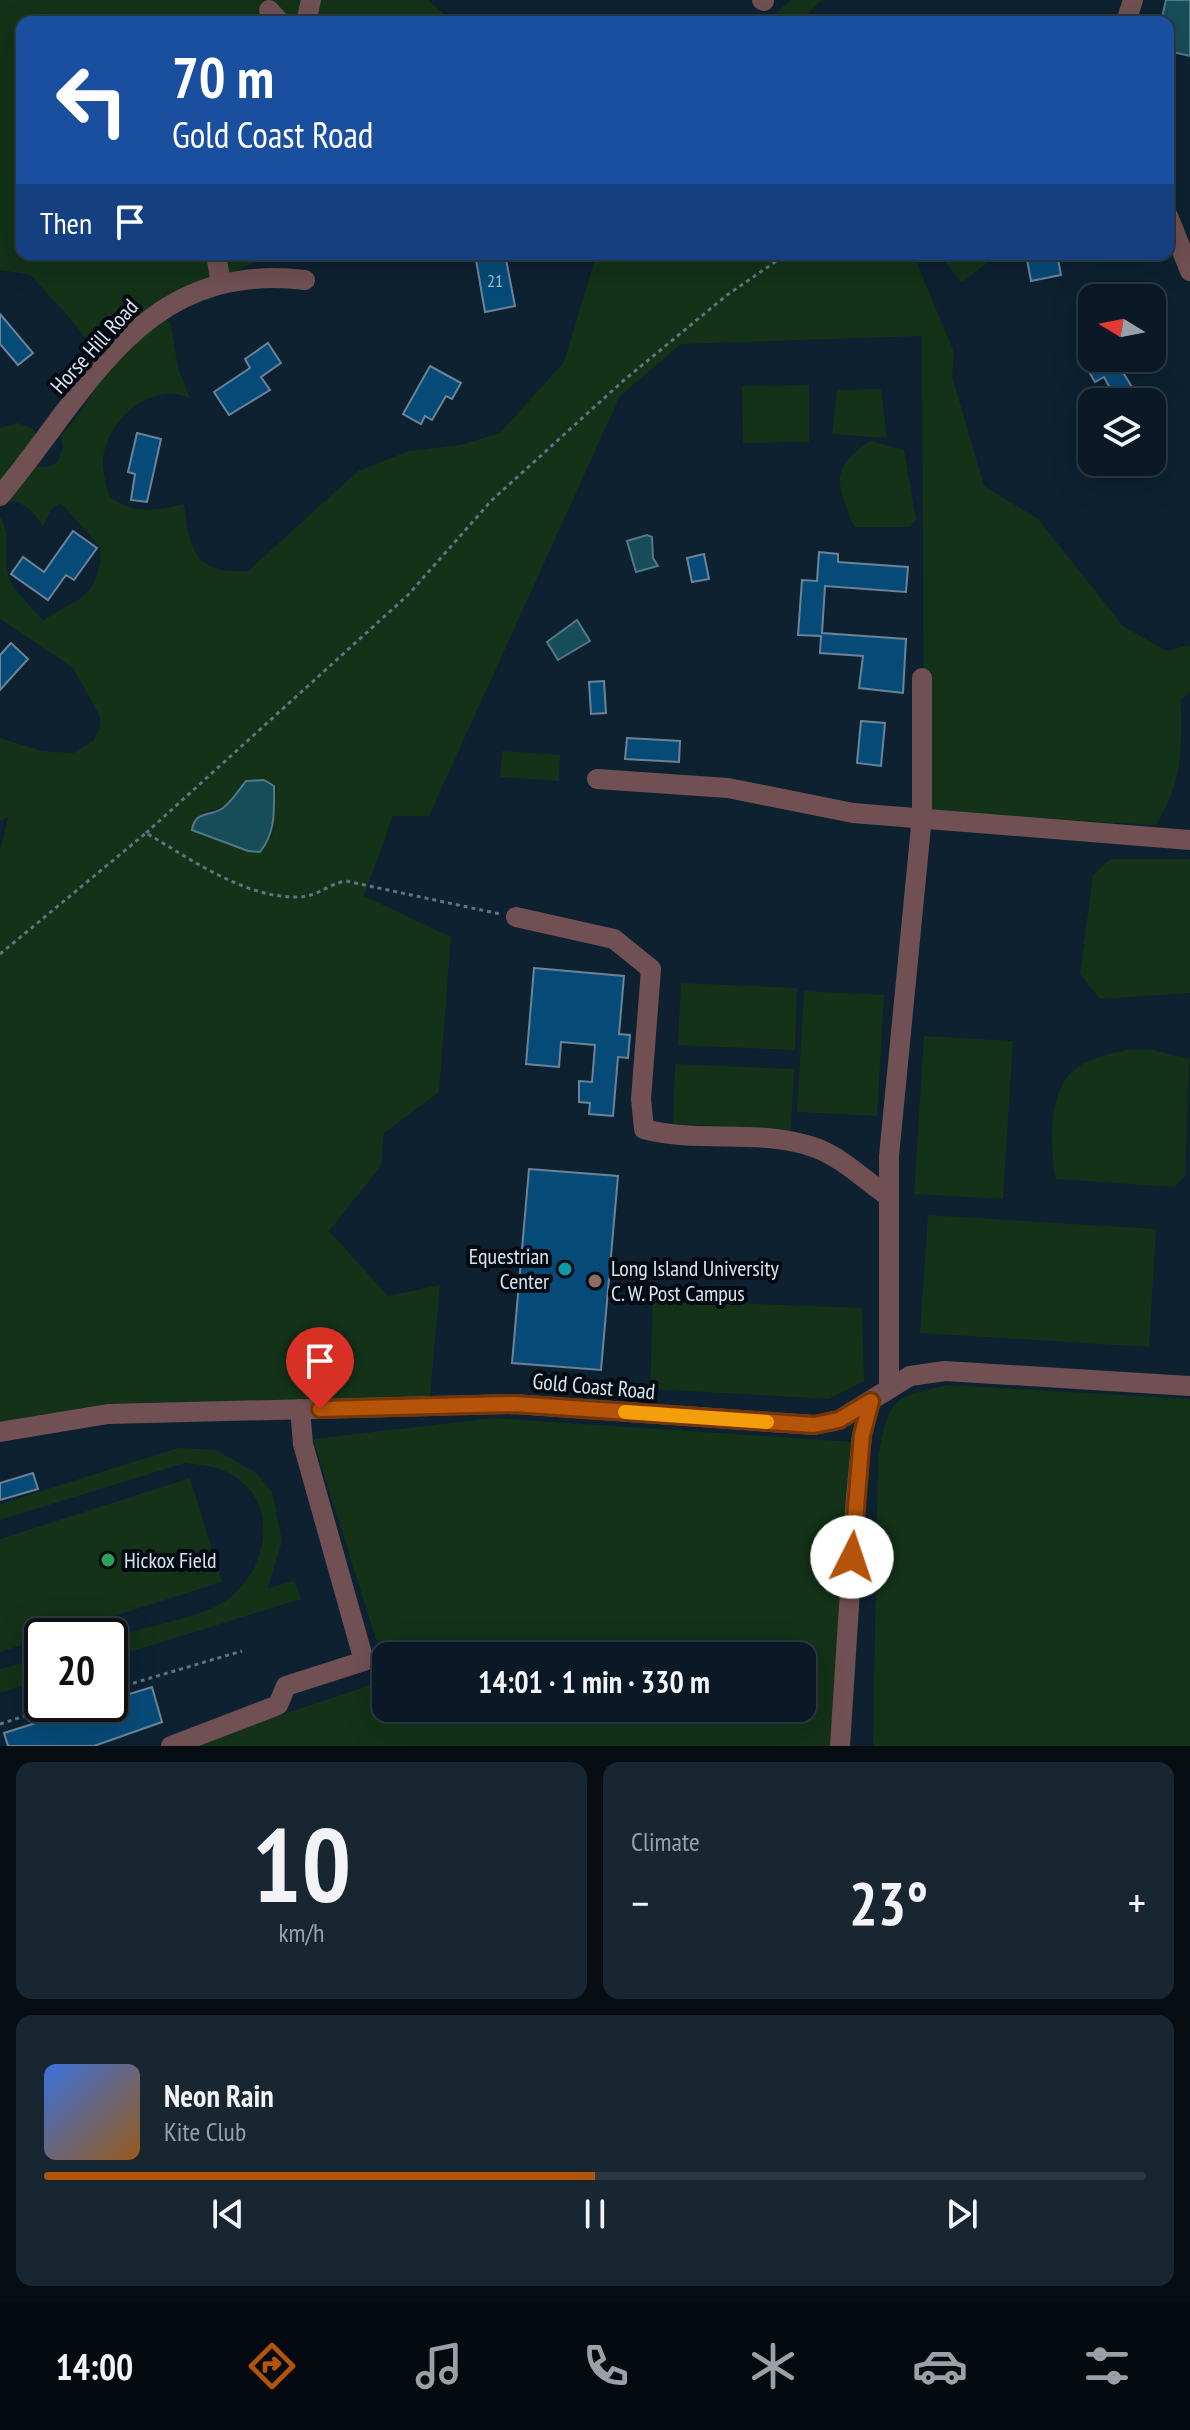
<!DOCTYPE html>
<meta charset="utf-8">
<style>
body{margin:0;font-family:"PT Sans Narrow",sans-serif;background:#182632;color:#f1f3f6;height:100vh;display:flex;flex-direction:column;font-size:30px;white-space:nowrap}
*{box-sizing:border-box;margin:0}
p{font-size:26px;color:#99a0a7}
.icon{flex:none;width:44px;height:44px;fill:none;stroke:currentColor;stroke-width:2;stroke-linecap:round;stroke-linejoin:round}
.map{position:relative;height:1746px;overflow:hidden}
.details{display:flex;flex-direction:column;gap:16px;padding:16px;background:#060e14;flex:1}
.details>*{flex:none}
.top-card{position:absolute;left:16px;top:16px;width:1158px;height:244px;border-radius:16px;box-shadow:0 8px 32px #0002,0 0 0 2px #2a3842;background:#1a4fa0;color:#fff;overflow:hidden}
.needle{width:52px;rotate:280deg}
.fabs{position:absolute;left:1078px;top:284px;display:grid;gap:16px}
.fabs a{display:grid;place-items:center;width:88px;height:88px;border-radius:16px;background:#0a1925;box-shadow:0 8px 32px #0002,0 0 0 2px #2a3842;font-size:40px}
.speed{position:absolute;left:24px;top:1618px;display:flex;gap:16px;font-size:40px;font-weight:700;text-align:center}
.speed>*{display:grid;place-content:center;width:104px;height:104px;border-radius:50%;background:#0a1925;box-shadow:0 8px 32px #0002,0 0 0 2px #2a3842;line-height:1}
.speed .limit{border:4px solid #111;border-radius:12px;background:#fff;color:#111}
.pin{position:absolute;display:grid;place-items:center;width:68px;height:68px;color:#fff;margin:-82px -34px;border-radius:50% 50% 50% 0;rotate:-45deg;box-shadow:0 0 8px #0007}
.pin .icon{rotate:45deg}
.me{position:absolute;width:88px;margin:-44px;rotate:4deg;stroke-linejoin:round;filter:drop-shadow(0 0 6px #0008)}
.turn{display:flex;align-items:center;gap:28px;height:168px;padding:0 24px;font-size:36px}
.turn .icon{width:104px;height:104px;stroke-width:2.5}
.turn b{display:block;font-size:56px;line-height:68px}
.then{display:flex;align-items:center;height:76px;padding:0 24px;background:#0003;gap:16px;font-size:30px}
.big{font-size:60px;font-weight:600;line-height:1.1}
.details .card{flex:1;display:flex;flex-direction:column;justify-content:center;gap:12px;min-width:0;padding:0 28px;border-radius:16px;background:#182632}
.details .dial{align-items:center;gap:0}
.dial b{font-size:104px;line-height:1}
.song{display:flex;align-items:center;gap:24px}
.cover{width:96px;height:96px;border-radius:12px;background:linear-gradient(135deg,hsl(220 70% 55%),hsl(30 70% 35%))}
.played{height:8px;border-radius:4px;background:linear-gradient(90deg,#b45309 50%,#2a3842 50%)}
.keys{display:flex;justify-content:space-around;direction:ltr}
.heat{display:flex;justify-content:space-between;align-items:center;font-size:44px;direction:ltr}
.details .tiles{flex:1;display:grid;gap:16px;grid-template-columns:1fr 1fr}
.card:last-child{grid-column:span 2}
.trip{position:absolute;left:372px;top:1642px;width:444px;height:80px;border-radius:16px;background:#0a1925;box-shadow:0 8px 32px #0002,0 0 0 2px #2a3842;font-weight:600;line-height:80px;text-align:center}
.tab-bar{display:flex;height:128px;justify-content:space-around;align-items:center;background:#040a0f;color:#99a0a7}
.tab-bar .icon{width:56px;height:56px}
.tab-bar .active{color:#b45309}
.tab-bar b{font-size:36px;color:#f1f3f6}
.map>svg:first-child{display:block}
.green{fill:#133218;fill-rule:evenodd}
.water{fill:#174c59;stroke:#517986;stroke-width:2}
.building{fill:#064b78;stroke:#6c8397;stroke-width:2}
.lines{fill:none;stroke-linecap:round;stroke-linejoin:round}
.path{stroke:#617280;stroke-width:3;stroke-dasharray:4 4;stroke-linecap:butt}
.minor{stroke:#705052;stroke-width:20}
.route-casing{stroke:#753606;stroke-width:20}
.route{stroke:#b45309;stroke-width:14}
.slow{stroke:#f59e0b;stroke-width:14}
.culture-dot{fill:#0f9aa8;stroke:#040a11;stroke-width:3}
.education-dot{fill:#8d6e63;stroke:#040a11;stroke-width:3}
.leisure-dot{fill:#2e9e5b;stroke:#040a11;stroke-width:3}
.labels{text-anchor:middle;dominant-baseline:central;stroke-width:8;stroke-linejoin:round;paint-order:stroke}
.number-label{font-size:18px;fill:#a3bdd0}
.street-label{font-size:22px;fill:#d7e3ee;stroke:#040a11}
.poi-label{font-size:22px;fill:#d7e3ee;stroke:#040a11;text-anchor:start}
</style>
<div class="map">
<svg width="1190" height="1746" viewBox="0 0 1190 1746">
<rect width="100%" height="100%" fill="#0d2131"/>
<!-- green -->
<g class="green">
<path d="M 0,0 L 428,0 L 454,22 L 22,22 L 22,254 L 274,254 L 155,306 L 171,325 L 178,368 L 190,398 C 150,382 109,418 103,458 C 101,469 107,485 109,496 C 134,515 155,511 184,504 C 190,551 195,574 248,571 L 358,471 L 409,451 L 460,445 L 500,433 L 564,362 L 594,262 L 579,254 L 913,254 L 954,352 L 952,376 L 984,486 L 1038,519 L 1123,626 L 1167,651 L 1190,645 L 1190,691 L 1181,700 C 1182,750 1183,781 1156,825 L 924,813 L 922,336 L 681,344 L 620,396 L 429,816 L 393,816 L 364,896 L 451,937 L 439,1092 L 384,1133 L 381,1166 L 329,1231 L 388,1296 L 440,1285 L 430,1397 L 0,1423 L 0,851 L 8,817 L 0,821 L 0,738 L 42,751 L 73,753 L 94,740 L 100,727 L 100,716 L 73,668 L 0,619 L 0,517 C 13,536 1,560 10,580 C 17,596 33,607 43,621 C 76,597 99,602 101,548 L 61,503 L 53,507 L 43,526 C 31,508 22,500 0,500 L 0,428 L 18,423 L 33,429 L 39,440 L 33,466 L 48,467 L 58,462 L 63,447 L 61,435 C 132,362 82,336 31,275 L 0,270 ZM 246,781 L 274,811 L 272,838 L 224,843 L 199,835 L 202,813 L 225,806 Z"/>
<path d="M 791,0 L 822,0 L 799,22 L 765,22 Z"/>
<path d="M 939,254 L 988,254 L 992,259 L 962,283 Z"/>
<path d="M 809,385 L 809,442 L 743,443 L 742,386 Z"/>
<path d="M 881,389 L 887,438 L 832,434 L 837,390 Z"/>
<path d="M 871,441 L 904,450 L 916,520 L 910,527 L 854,527 C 837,485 828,467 871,441 Z"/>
<path d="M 502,751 L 560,755 L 559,781 L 500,777 Z"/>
<path d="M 1111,859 L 1190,859 L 1190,993 L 1100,999 L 1080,974 L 1093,875 Z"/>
<path d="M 681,983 L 797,988 L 795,1050 L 678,1045 Z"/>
<path d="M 804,991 L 884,995 L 877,1116 L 797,1112 Z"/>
<path d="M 924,1036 L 1013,1041 L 1003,1199 L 914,1194 Z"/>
<path d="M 1126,1050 L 1153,1050 L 1189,1059 L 1185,1176 L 1174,1187 L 1056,1179 C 1050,1148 1047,1087 1078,1067 C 1092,1057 1110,1054 1126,1050 Z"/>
<path d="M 675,1064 L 794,1069 L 791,1130 L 673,1124 Z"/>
<path d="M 928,1215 L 1156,1229 L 1149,1347 L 920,1333 Z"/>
<path d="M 653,1300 L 862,1308 L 864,1381 L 829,1399 L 650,1389 Z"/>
<path d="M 948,1385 L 1190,1399 L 1190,1746 L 873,1746 L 878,1457 C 889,1399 890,1398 948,1385 Z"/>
<path d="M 494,1418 L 854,1442 L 845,1746 L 188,1746 L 386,1680 L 386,1708 L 802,1708 L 802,1656 L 386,1656 L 386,1671 L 313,1439 Z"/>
<path d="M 178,1448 L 216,1450 L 255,1472 L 272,1492 L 282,1541 L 268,1588 L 294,1581 L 301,1599 L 110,1658 L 110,1638 C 140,1628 197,1618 222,1603 C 266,1577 283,1504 232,1475 C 218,1466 201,1465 185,1463 L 0,1520 L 0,1504 Z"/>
<path d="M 190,1478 L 222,1582 L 0,1652 L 0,1539 Z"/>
<path d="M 42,1658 L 42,1680 L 0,1693 L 0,1669 Z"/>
</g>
<!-- water -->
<g class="water">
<path d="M 1166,0 L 1190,0 L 1190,56 L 1168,51 L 1168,22 L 1161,22 Z"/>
<path d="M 647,535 L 652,537 L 653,558 L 658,566 L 636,572 L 627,541 Z"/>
<path d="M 577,620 L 590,641 L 558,660 L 547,642 Z"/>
<path d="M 264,780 L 274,786 C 274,811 276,832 260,852 L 248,851 L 192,830 C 195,810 210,817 223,808 C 232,801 239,790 246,781 Z"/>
</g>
<!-- building -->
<g class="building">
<path d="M 475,254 L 505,254 L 515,306 L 485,312 Z"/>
<path d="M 1026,254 L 1057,254 L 1061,275 L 1031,281 Z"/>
<path d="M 0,314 L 33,353 L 18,365 L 0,344 Z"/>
<path d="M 268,343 L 281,363 L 261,377 L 270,390 L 229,415 L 214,392 L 250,368 L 245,359 Z"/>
<path d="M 1081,358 L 1114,358 L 1132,387 L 1115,397 L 1104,377 L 1095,382 Z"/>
<path d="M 430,366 L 461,383 L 452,399 L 446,396 L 432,420 L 425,416 L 421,424 L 403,414 Z"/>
<path d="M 137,433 L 161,439 L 147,502 L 131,500 L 135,474 L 128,472 Z"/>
<path d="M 73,531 L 97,548 L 74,580 L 66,575 L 48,600 L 11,574 L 23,557 L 44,572 Z"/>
<path d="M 819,552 L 838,554 L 838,562 L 908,567 L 906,592 L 825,586 L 822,633 L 906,639 L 903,693 L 859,688 L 863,656 L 820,653 L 821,636 L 798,635 L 802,580 L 817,581 Z"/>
<path d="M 704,554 L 709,579 L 692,582 L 687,558 Z"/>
<path d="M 11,643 L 28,659 L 0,690 L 0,655 Z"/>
<path d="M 604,681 L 606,713 L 591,714 L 589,682 Z"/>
<path d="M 861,721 L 885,723 L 881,766 L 857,763 Z"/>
<path d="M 627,738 L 680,741 L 679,762 L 625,759 Z"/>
<path d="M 534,968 L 624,976 L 619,1034 L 630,1035 L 628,1058 L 618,1057 L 613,1116 L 589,1114 L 590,1103 L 579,1102 L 579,1081 L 592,1082 L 595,1045 L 561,1042 L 559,1067 L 526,1064 Z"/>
<path d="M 529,1169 L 618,1176 L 601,1370 L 512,1363 Z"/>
<path d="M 33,1473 L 38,1489 L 0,1500 L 0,1483 Z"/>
<path d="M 152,1687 L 162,1722 L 94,1746 L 8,1746 L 4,1733 L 96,1704 L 110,1704 L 110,1700 Z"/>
</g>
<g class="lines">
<!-- path -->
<g class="path">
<path d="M 146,833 L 408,595 L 492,500 L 623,381 L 727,295 L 787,254"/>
<path d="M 0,954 L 146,833 C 191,859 245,899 300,897 C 318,896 328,884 346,881 L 500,914"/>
<path d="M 110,1690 L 242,1651"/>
<path d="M 0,1724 L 62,1704"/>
</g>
<!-- minor -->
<g class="minor">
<path d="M 762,0 L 764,1"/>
<path d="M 269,10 L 280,22"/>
<path d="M 306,22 L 311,0"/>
<path d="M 1126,22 L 1133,0"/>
<path d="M 1168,216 L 1190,271"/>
<path d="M 216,254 L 221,284"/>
<path d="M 0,496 C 90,389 141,261 305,280"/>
<path d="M 597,779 L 728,788 L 853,813 L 1190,840"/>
<path d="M 516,917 L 614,939 L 651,969 L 641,1099 L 644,1129 C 700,1144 762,1128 816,1148 C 841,1157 866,1181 888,1196"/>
<path d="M 889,1388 L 889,1156 L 922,816 L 922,678"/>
<path d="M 0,1432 L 108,1414 L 514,1404 L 814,1425 L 839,1420 L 910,1376 L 945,1371 L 1190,1386"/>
<path d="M 171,1746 L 278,1705 L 286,1686 L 364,1661 L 303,1444 L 300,1409"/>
<path d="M 840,1746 L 856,1497 L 862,1435 L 871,1401"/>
</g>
</g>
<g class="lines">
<defs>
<path id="route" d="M 320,1409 L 514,1404 L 814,1425 L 839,1420 L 871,1401 L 862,1435 L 852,1557"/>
</defs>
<!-- route casing -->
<use href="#route" class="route-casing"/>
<!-- route -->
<use href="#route" class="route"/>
<!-- slow -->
<path class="slow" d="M 625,1412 L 767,1422"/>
</g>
<!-- markers -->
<circle class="culture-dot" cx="565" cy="1269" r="8"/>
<circle class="education-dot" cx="595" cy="1281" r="8"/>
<circle class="leisure-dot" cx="108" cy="1560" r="8"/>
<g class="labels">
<!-- number labels -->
<g class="number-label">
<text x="495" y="280">21</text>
</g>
<!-- street labels -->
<g class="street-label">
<text transform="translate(94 346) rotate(-48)">Horse Hill Road</text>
<text transform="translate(594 1386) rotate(5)">Gold Coast Road</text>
</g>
<!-- poi labels -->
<g class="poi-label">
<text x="549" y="1256" text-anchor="end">Equestrian<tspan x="549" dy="25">Center</tspan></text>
<text x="611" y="1268">Long Island University<tspan x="611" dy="25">C. W. Post Campus</tspan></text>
<text x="124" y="1560">Hickox Field</text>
</g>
</g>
</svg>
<div class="fabs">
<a><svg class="needle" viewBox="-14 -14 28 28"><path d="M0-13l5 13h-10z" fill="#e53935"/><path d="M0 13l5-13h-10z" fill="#99a0a7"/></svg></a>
<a><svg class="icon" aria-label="layers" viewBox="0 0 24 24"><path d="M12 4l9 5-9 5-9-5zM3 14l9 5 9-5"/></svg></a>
</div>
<div class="speed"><div class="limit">20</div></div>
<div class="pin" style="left:320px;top:1409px;background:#d93025"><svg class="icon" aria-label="arrive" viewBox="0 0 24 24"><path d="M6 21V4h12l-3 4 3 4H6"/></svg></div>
<svg class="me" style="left:852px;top:1557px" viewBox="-20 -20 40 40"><circle r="19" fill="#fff"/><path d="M0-13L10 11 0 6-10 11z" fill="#b45309"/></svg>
<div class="trip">14:01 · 1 min · 330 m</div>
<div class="top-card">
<div class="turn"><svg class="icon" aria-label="left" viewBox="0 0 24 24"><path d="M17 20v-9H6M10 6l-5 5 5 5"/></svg><div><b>70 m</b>Gold Coast Road</div></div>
<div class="then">Then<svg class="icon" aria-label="arrive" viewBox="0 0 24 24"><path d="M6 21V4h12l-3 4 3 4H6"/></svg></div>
</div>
</div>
<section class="details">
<div class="tiles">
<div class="card dial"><b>10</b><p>km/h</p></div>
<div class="card"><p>Climate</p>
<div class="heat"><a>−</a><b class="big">23°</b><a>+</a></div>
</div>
<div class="card">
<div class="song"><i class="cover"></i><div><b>Neon Rain</b><p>Kite Club</p></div></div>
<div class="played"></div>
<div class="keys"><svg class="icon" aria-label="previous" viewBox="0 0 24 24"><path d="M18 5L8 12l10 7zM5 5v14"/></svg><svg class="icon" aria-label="pause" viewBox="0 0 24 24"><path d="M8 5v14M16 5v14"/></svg><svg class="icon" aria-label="next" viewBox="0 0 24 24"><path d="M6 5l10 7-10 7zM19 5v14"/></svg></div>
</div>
</div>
</section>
<nav class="tab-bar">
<b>14:00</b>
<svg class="icon active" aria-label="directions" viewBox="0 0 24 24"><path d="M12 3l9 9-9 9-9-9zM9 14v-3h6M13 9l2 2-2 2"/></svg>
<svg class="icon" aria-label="music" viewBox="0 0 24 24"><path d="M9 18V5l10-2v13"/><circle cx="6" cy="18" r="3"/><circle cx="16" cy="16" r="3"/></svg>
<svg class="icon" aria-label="phone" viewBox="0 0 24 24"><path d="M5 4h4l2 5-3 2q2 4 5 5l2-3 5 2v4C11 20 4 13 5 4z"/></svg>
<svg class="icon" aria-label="climate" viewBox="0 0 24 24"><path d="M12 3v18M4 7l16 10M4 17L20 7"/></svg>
<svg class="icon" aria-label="car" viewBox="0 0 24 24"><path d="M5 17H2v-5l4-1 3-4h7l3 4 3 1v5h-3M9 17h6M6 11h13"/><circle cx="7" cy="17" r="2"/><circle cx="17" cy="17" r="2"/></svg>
<svg class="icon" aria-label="filters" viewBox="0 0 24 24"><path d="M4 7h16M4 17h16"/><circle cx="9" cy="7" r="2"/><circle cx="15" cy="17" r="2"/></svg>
</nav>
